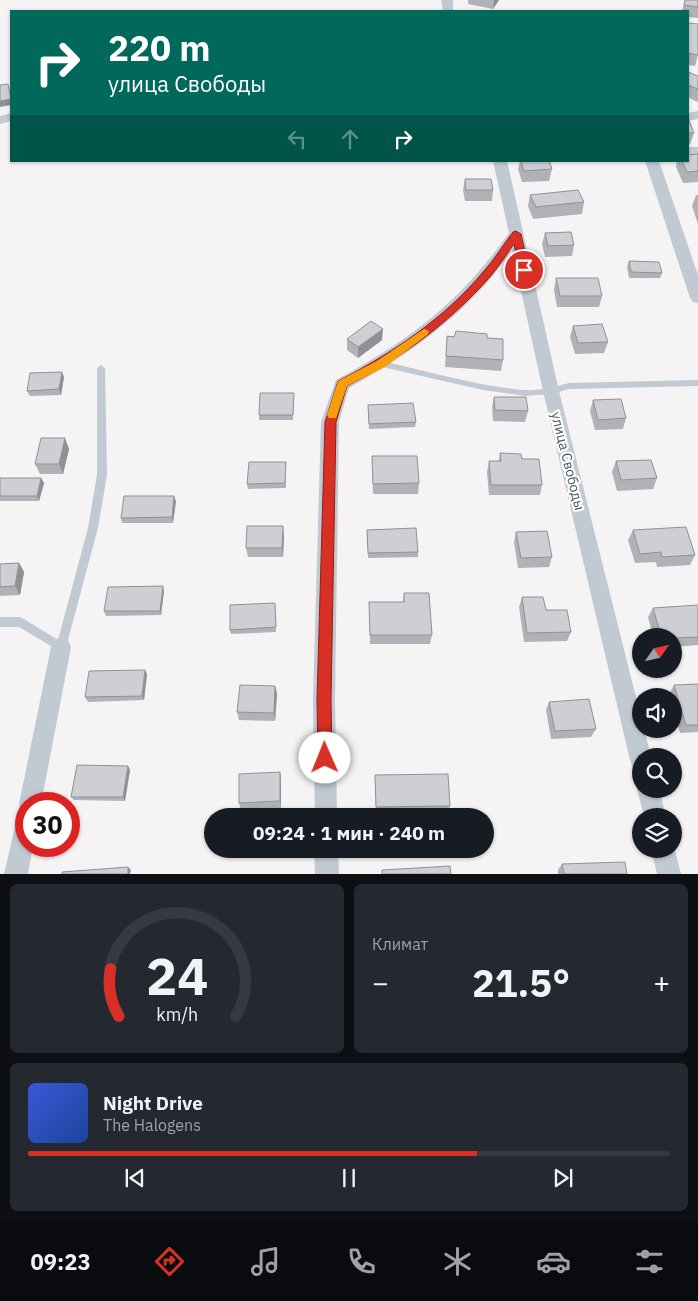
<!DOCTYPE html>
<html lang="ru">
<meta charset="utf-8">
<style>
body{margin:0;font-family:"IBM Plex Sans",sans-serif;background:#242831;color:#f1f3f6;height:100vh;display:flex;flex-direction:column;font-size:19px;white-space:nowrap}
*{box-sizing:border-box;margin:0}
p{font-size:16px;color:#9ea1a6}
.icon{flex:none;width:28px;height:28px;fill:none;stroke:currentColor;stroke-width:2;stroke-linecap:round;stroke-linejoin:round}
.map{position:relative;height:874px;overflow:hidden}
.drawer{display:flex;flex-direction:column;gap:10px;padding:10px;background:#0d0f14;flex:1}
.drawer>*{flex:none}
.banner{position:absolute;left:10px;top:10px;width:679px;height:152px;border-radius:0px;box-shadow:0 1px 4px #0004;background:#00695c;color:#fff;overflow:hidden}
.needle{width:32px;rotate:56deg}
.buttons{position:absolute;left:632px;top:628px;display:grid;gap:10px}
.buttons a{display:grid;place-items:center;width:50px;height:50px;border-radius:50%;background:#171b24;box-shadow:0 1px 4px #0004;font-size:25px}
.speed{position:absolute;left:15px;top:792px;display:flex;gap:10px;font-size:25px;font-weight:700;text-align:center}
.speed>*{display:grid;place-content:center;width:65px;height:65px;border-radius:50%;background:#171b24;box-shadow:0 1px 4px #0004;line-height:1}
.speed .limit{border:8px solid #d22;background:#fff;color:#111}
.pin{position:absolute;display:grid;place-items:center;width:42px;height:42px;color:#fff;margin:-21px;border:2px solid #fff;border-radius:50%;box-shadow:0 1px 5px #0007}
.me{position:absolute;width:55px;margin:-28px;rotate:359deg;stroke-linejoin:round;filter:drop-shadow(0 0 4px #0008)}
.turn{display:flex;align-items:center;gap:18px;height:105px;padding:0 15px;font-size:22px}
.turn .icon{width:65px;height:65px;stroke-width:2.5}
.turn b{display:block;font-size:35px;line-height:42px}
.lanes{display:flex;align-items:center;height:48px;padding:0 15px;background:#0003;justify-content:center;gap:25px;direction:ltr}
.lanes .off{opacity:.35}
.big{font-size:38px;font-weight:700;line-height:1.1}
.drawer .widget{flex:1;display:flex;flex-direction:column;justify-content:center;gap:8px;min-width:0;padding:0 18px;border-radius:8px;background:#242831}
.drawer .dial{align-items:center;gap:0}
.dial svg{height:130px;overflow:visible;fill:none;stroke:#363941;stroke-width:7;stroke-linecap:round;text-anchor:middle}
.dial text{fill:#f1f3f6;stroke:none}
.song{display:flex;align-items:center;gap:15px}
.cover{width:60px;height:60px;border-radius:8px;background:linear-gradient(135deg,hsl(230 70% 55%),hsl(220 70% 35%))}
.played{height:5px;border-radius:2px;background:linear-gradient(90deg,#d93025 70%,#363941 70%)}
.keys{display:flex;justify-content:space-around;direction:ltr}
.heat{display:flex;justify-content:space-between;align-items:center;font-size:28px;direction:ltr}
.drawer .tiles{flex:1;display:grid;gap:10px;grid-template-columns:1fr 1fr}
.widget:last-child{grid-column:span 2}
.trip{position:absolute;left:204px;top:808px;width:290px;height:50px;border-radius:25px;background:#171b24;box-shadow:0 1px 4px #0004;font-weight:700;line-height:50px;text-align:center}
.tab-bar{display:flex;height:80px;justify-content:space-around;align-items:center;background:#090b0e;color:#9ea1a6}
.tab-bar .icon{width:35px;height:35px}
.tab-bar .selected{color:#d93025}
.tab-bar b{font-size:22px;color:#f1f3f6}
.map>svg:first-child{display:block}
.lines{fill:none;stroke-linecap:round;stroke-linejoin:round}
.lane{fill:#c1cad2;fill-rule:evenodd}
.street{fill:#c1cad2;fill-rule:evenodd}
.wall{fill:#b0b2b7}
.shaded-wall{fill:#909195}
.building{fill:#cdcfd5;stroke:#909195}
.route{fill:#d93025;stroke:#8d1f18}
.slow{fill:#f59e0b}
.labels{text-anchor:middle;dominant-baseline:central;stroke-width:4.5;stroke-linejoin:round;paint-order:stroke}
.street-label{font-size:14px;fill:#4a5661;stroke:#fff}
</style>
<div class="map">
<svg width="698" height="874" viewBox="0 0 698 874">
<rect width="100%" height="100%" fill="#f5f3f3"/>
<g class="lines">
<!-- lane -->
<g class="lane">
<path d="M 381,361 C 427,371 477,386 524,390 C 539,391 554,387 569,383 L 698,380 L 698,386 L 569,389 L 551,394 L 525,396 L 483,390 L 378,366 L 377,364 L 378,362 Z"/>
<path d="M 101,365 L 105,368 L 107,475 L 98,528 L 66,647 L 65,650 L 61,652 L 19,627 L 0,627 L 0,617 L 20,617 L 24,619 L 58,640 L 88,528 L 97,475 L 97,368 Z"/>
</g>
<!-- street -->
<g class="street">
<path d="M 441,0 L 453,0 L 453,11 L 443,11 Z"/>
<path d="M 698,111 L 698,119 L 688,121 L 688,113 Z"/>
<path d="M 11,113 L 11,121 L 0,124 L 0,116 Z"/>
<rect x="688" y="147" width="10" height="8"/>
<path d="M 493,161 L 507,161 L 559,391 L 641,717 L 641,729 L 644,729 L 651,756 L 641,756 L 641,771 L 633,768 L 630,760 L 543,391 L 512,250 C 471,311 413,352 349,388 L 339,422 L 335,700 L 337,816 L 315,816 L 313,700 L 321,422 L 336,380 C 411,339 459,303 509,233 Z"/>
<path d="M 645,161 L 659,161 L 698,275 L 698,303 L 693,302 L 690,298 Z"/>
<path d="M 61,637 L 68,640 L 71,647 L 41,804 L 26,804 L 26,846 L 33,846 L 28,874 L 4,874 L 18,814 L 22,812 L 19,804 L 51,647 L 54,640 Z"/>
<path d="M 641,780 L 641,789 L 659,789 L 666,816 L 644,816 L 637,789 Z"/>
<path d="M 674,847 L 681,874 L 657,874 L 651,849 L 674,849 Z"/>
<path d="M 314,849 L 338,849 L 339,874 L 315,874 Z"/>
</g>
</g>
<!-- wall -->
<g class="wall">
<path d="M 468,0 L 499,0 L 493,9 L 468,4 Z"/>
<path d="M 685,0 L 698,0 L 698,18 L 688,17 L 688,11 L 682,11 Z"/>
<path d="M 688,23 L 698,55 L 695,66 L 688,65 Z"/>
<path d="M 688,72 L 698,76 L 698,101 L 697,102 L 688,97 Z"/>
<path d="M 688,118 L 694,133 L 690,144 L 688,144 Z"/>
<path d="M 698,154 L 698,182 L 683,183 L 676,167 L 677,161 L 688,161 Z"/>
<path d="M 436,161 L 455,161 L 455,162 Z"/>
<path d="M 520,161 L 549,161 L 552,169 L 549,181 L 522,182 L 518,169 Z"/>
<path d="M 465,179 L 493,190 L 492,201 L 465,201 L 463,190 Z"/>
<path d="M 530,195 L 584,202 L 582,214 L 533,219 L 528,206 Z"/>
<path d="M 696,195 L 698,195 L 698,224 L 692,206 Z"/>
<path d="M 545,233 L 574,245 L 572,256 L 545,257 L 542,244 Z"/>
<path d="M 629,261 L 662,273 L 660,278 L 629,278 L 627,267 Z"/>
<path d="M 556,278 L 602,296 L 599,307 L 557,307 L 554,290 Z"/>
<path d="M 573,326 L 608,342 L 604,353 L 575,354 L 570,337 Z"/>
<path d="M 447,336 L 487,338 L 503,360 L 501,371 L 445,367 Z"/>
<path d="M 347,339 L 382,340 L 358,358 L 347,350 Z"/>
<path d="M 64,377 L 61,395 L 30,396 L 27,391 Z"/>
<path d="M 494,397 L 528,411 L 525,422 L 493,421 L 492,407 Z"/>
<path d="M 294,399 L 293,420 L 259,420 L 259,415 Z"/>
<path d="M 593,400 L 626,418 L 623,429 L 595,430 L 590,411 Z"/>
<path d="M 368,405 L 416,422 L 415,427 L 369,429 Z"/>
<path d="M 69,449 L 63,474 L 40,474 L 35,464 Z"/>
<path d="M 500,453 L 522,459 L 542,485 L 540,495 L 489,495 L 487,472 L 489,461 L 499,461 Z"/>
<path d="M 372,456 L 419,483 L 418,494 L 373,494 Z"/>
<path d="M 616,461 L 657,478 L 653,489 L 617,491 L 612,472 Z"/>
<path d="M 286,462 L 286,488 L 248,489 L 247,484 Z"/>
<path d="M 0,478 L 41,478 L 44,483 L 39,501 L 0,501 Z"/>
<path d="M 176,501 L 173,523 L 122,523 L 121,518 Z"/>
<path d="M 367,530 L 418,552 L 418,557 L 368,558 Z"/>
<path d="M 633,530 L 695,555 L 690,565 L 657,567 L 656,562 L 635,563 L 628,540 Z"/>
<path d="M 516,532 L 552,557 L 549,567 L 518,568 L 514,542 Z"/>
<path d="M 284,536 L 283,557 L 248,557 L 246,548 Z"/>
<path d="M 19,563 L 24,572 L 20,595 L 0,596 L 0,564 Z"/>
<path d="M 164,591 L 161,615 L 106,616 L 104,611 Z"/>
<path d="M 404,593 L 432,635 L 430,644 L 370,644 L 369,602 L 403,602 Z"/>
<path d="M 522,597 L 546,610 L 571,632 L 567,641 L 524,642 L 519,607 Z"/>
<path d="M 275,603 L 276,632 L 231,634 L 230,630 Z"/>
<path d="M 698,605 L 698,645 L 674,647 L 674,636 L 653,636 L 648,617 L 653,608 Z"/>
<path d="M 147,674 L 144,700 L 88,702 L 85,697 Z"/>
<path d="M 698,684 L 698,732 L 680,733 L 674,712 L 674,696 L 669,696 L 669,694 L 674,685 Z"/>
<path d="M 275,686 L 277,694 L 275,721 L 239,720 L 237,712 Z"/>
<path d="M 549,702 L 596,729 L 591,737 L 551,739 L 546,710 Z"/>
<path d="M 128,766 L 130,770 L 125,801 L 74,800 L 71,797 Z"/>
<path d="M 280,772 L 281,779 L 281,808 L 241,810 L 239,803 Z"/>
<path d="M 375,779 L 450,806 L 449,809 L 376,810 Z"/>
<path d="M 562,864 L 627,874 L 558,874 L 558,870 Z"/>
</g>
<!-- shaded-wall -->
<g class="shaded-wall">
<path d="M 494,0 L 499,0 L 493,9 Z"/>
<path d="M 11,99 L 11,105 L 0,107 L 0,101 Z"/>
<path d="M 383,329 L 382,340 L 358,358 L 358,347 Z"/>
<path d="M 62,372 L 64,377 L 61,395 L 59,389 Z"/>
<path d="M 65,438 L 69,449 L 63,474 L 59,464 Z"/>
<path d="M 41,478 L 44,483 L 39,501 L 37,496 Z"/>
<path d="M 174,496 L 176,501 L 173,523 L 172,517 Z"/>
<path d="M 283,526 L 284,536 L 283,557 L 282,548 Z"/>
<path d="M 19,563 L 24,572 L 20,595 L 15,586 Z"/>
<path d="M 163,586 L 164,591 L 161,615 L 160,611 Z"/>
<path d="M 145,670 L 147,674 L 144,700 L 142,696 Z"/>
<path d="M 275,686 L 277,694 L 275,721 L 274,713 Z"/>
<path d="M 128,766 L 130,770 L 125,801 L 123,797 Z"/>
<path d="M 280,772 L 281,779 L 281,808 L 280,801 Z"/>
<path d="M 128,867 L 131,870 L 130,874 L 128,874 Z"/>
</g>
<!-- building -->
<g class="building">
<path d="M 685,0 L 698,0 L 698,7 L 684,5 Z"/>
<path d="M 688,23 L 698,24 L 698,55 L 688,53 Z"/>
<path d="M 688,72 L 698,76 L 698,89 L 688,85 Z"/>
<path d="M 8,84 L 11,99 L 0,101 L 0,85 Z"/>
<path d="M 688,118 L 694,133 L 688,133 Z"/>
<path d="M 698,154 L 698,171 L 687,172 L 682,161 L 688,161 L 688,155 Z"/>
<path d="M 521,161 L 549,161 L 552,169 L 524,171 Z"/>
<path d="M 465,179 L 491,179 L 493,190 L 466,190 Z"/>
<path d="M 578,190 L 584,202 L 536,207 L 530,195 Z"/>
<path d="M 571,232 L 574,245 L 548,246 L 545,233 Z"/>
<path d="M 629,261 L 659,262 L 662,273 L 631,272 Z"/>
<path d="M 556,278 L 598,278 L 602,296 L 560,296 Z"/>
<path d="M 371,321 L 383,329 L 358,347 L 347,339 Z"/>
<path d="M 602,324 L 608,342 L 578,343 L 573,326 Z"/>
<path d="M 456,331 L 487,334 L 487,338 L 503,339 L 503,360 L 446,356 L 447,336 L 454,337 Z"/>
<path d="M 62,372 L 59,389 L 27,391 L 30,373 Z"/>
<path d="M 260,393 L 294,393 L 293,415 L 259,415 Z"/>
<path d="M 494,397 L 526,397 L 528,411 L 495,410 Z"/>
<path d="M 621,399 L 626,418 L 598,420 L 593,400 Z"/>
<path d="M 413,403 L 416,422 L 369,424 L 368,405 Z"/>
<path d="M 41,438 L 65,438 L 59,464 L 35,464 Z"/>
<path d="M 500,453 L 521,454 L 522,459 L 539,459 L 542,485 L 491,485 L 489,461 L 501,461 Z"/>
<path d="M 372,456 L 417,456 L 419,483 L 373,484 Z"/>
<path d="M 651,460 L 657,478 L 621,480 L 616,461 Z"/>
<path d="M 249,462 L 286,462 L 285,483 L 247,484 Z"/>
<path d="M 0,478 L 41,478 L 37,496 L 0,496 Z"/>
<path d="M 124,496 L 174,496 L 172,517 L 121,518 Z"/>
<path d="M 247,526 L 283,526 L 282,548 L 246,548 Z"/>
<path d="M 686,527 L 695,555 L 662,557 L 661,552 L 640,554 L 633,530 Z"/>
<path d="M 416,528 L 418,552 L 368,553 L 367,530 Z"/>
<path d="M 547,531 L 552,557 L 521,558 L 516,532 Z"/>
<path d="M 19,563 L 15,586 L 0,587 L 0,564 Z"/>
<path d="M 163,586 L 160,611 L 104,611 L 108,587 Z"/>
<path d="M 404,593 L 429,593 L 432,635 L 370,635 L 369,602 L 404,602 Z"/>
<path d="M 522,597 L 543,597 L 546,610 L 567,610 L 571,632 L 527,633 Z"/>
<path d="M 275,603 L 276,627 L 230,630 L 230,605 Z"/>
<path d="M 698,605 L 698,637 L 674,638 L 674,636 L 661,636 L 653,608 Z"/>
<path d="M 145,670 L 142,696 L 85,697 L 89,671 Z"/>
<path d="M 698,684 L 698,725 L 686,725 L 674,685 Z"/>
<path d="M 240,685 L 275,686 L 274,713 L 237,712 Z"/>
<path d="M 589,699 L 596,729 L 555,731 L 549,702 Z"/>
<path d="M 77,765 L 128,766 L 123,797 L 71,797 Z"/>
<path d="M 280,772 L 280,801 L 239,803 L 239,774 Z"/>
<path d="M 448,774 L 450,806 L 376,807 L 375,775 Z"/>
<path d="M 625,862 L 627,874 L 564,874 L 562,864 Z"/>
<path d="M 450,866 L 451,874 L 382,874 L 382,870 Z"/>
<path d="M 128,867 L 128,874 L 62,874 L 62,872 Z"/>
</g>
<!-- route -->
<path class="route" d="M 516,231 L 521,234 L 529,270 L 527,272 L 521,272 L 519,270 L 514,244 C 505,256 498,268 489,278 C 449,323 400,359 347,386 L 336,422 L 331,700 L 332,758 L 330,763 L 325,765 L 320,763 L 318,758 L 317,700 L 325,422 L 337,384 L 338,381 C 391,354 445,318 483,272 C 494,260 503,245 513,232 Z"/>
<!-- slow -->
<path class="slow" d="M 424,329 L 427,330 L 429,332 L 427,335 L 385,367 L 347,386 L 336,418 L 329,418 L 327,415 L 338,381 L 377,361 Z"/>
<g class="labels">
<!-- street labels -->
<g class="street-label">
<text transform="translate(568 461) rotate(76)">улица Свободы</text>
</g>
</g>
</svg>
<div class="buttons">
<a><svg class="needle" viewBox="-14 -14 28 28"><path d="M0-13l5 13h-10z" fill="#e53935"/><path d="M0 13l5-13h-10z" fill="#9ea1a6"/></svg></a>
<a><svg class="icon" aria-label="sound" viewBox="0 0 24 24"><path d="M4 9h4l5-4v14l-5-4H4zM17 9q2 3 0 6"/></svg></a>
<a><svg class="icon" aria-label="search" viewBox="0 0 24 24"><circle cx="10" cy="10" r="6"/><path d="M15 15l6 6"/></svg></a>
<a><svg class="icon" aria-label="layers" viewBox="0 0 24 24"><path d="M12 4l9 5-9 5-9-5zM3 14l9 5 9-5"/></svg></a>
</div>
<div class="speed"><div class="limit">30</div></div>
<div class="pin" style="left:524px;top:270px;background:#d93025"><svg class="icon" aria-label="arrive" viewBox="0 0 24 24"><path d="M6 21V4h12l-3 4 3 4H6"/></svg></div>
<svg class="me" style="left:325px;top:758px" viewBox="-20 -20 40 40"><circle r="19" fill="#fff"/><path d="M0-13L10 11 0 6-10 11z" fill="#d93025"/></svg>
<div class="trip">09:24 · 1 мин · 240 m</div>
<div class="banner">
<div class="turn"><svg class="icon" aria-label="right" viewBox="0 0 24 24"><path d="M7 20v-9h11M14 6l5 5-5 5"/></svg><div><b>220 m</b>улица Свободы</div></div>
<div class="lanes"><svg class="icon off" aria-label="left" viewBox="0 0 24 24"><path d="M17 20v-9H6M10 6l-5 5 5 5"/></svg><svg class="icon off" aria-label="ahead" viewBox="0 0 24 24"><path d="M12 20V5M6 11l6-6 6 6"/></svg><svg class="icon" aria-label="right" viewBox="0 0 24 24"><path d="M7 20v-9h11M14 6l5 5-5 5"/></svg></div>
</div>
</div>
<section class="drawer">
<div class="tiles">
<div class="widget dial"><svg viewBox="0 0 100 80">
<path d="M14 69A42 42 0 1 1 86 69"/>
<path d="M14 69A42 42 0 0 1 9 40" stroke="#d93025"/>
<text x="50" y="56" font-size="32" font-weight="700">24</text>
<text x="50" y="72" font-size="11">km/h</text>
</svg></div>
<div class="widget"><p>Климат</p>
<div class="heat"><a>−</a><b class="big">21.5°</b><a>+</a></div>
</div>
<div class="widget">
<div class="song"><i class="cover"></i><div><b>Night Drive</b><p>The Halogens</p></div></div>
<div class="played"></div>
<div class="keys"><svg class="icon" aria-label="previous" viewBox="0 0 24 24"><path d="M18 5L8 12l10 7zM5 5v14"/></svg><svg class="icon" aria-label="pause" viewBox="0 0 24 24"><path d="M8 5v14M16 5v14"/></svg><svg class="icon" aria-label="next" viewBox="0 0 24 24"><path d="M6 5l10 7-10 7zM19 5v14"/></svg></div>
</div>
</div>
</section>
<nav class="tab-bar">
<b>09:23</b>
<svg class="icon selected" aria-label="directions" viewBox="0 0 24 24"><path d="M12 3l9 9-9 9-9-9zM9 14v-3h6M13 9l2 2-2 2"/></svg>
<svg class="icon" aria-label="music" viewBox="0 0 24 24"><path d="M9 18V5l10-2v13"/><circle cx="6" cy="18" r="3"/><circle cx="16" cy="16" r="3"/></svg>
<svg class="icon" aria-label="phone" viewBox="0 0 24 24"><path d="M5 4h4l2 5-3 2q2 4 5 5l2-3 5 2v4C11 20 4 13 5 4z"/></svg>
<svg class="icon" aria-label="climate" viewBox="0 0 24 24"><path d="M12 3v18M4 7l16 10M4 17L20 7"/></svg>
<svg class="icon" aria-label="car" viewBox="0 0 24 24"><path d="M5 17H2v-5l4-1 3-4h7l3 4 3 1v5h-3M9 17h6M6 11h13"/><circle cx="7" cy="17" r="2"/><circle cx="17" cy="17" r="2"/></svg>
<svg class="icon" aria-label="filters" viewBox="0 0 24 24"><path d="M4 7h16M4 17h16"/><circle cx="9" cy="7" r="2"/><circle cx="15" cy="17" r="2"/></svg>
</nav>
